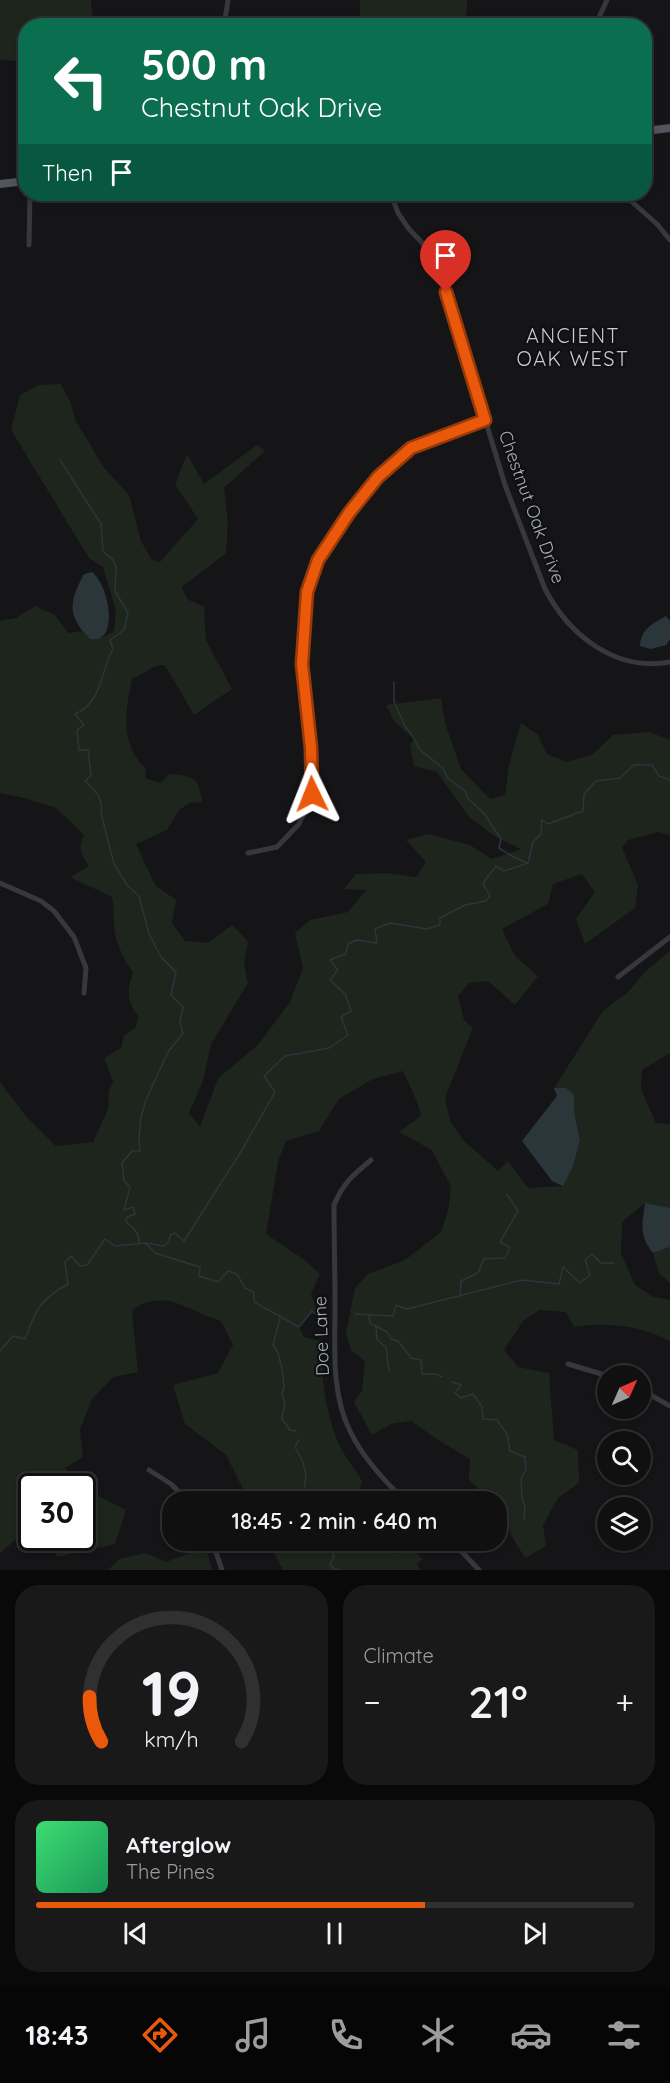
<!DOCTYPE html>
<meta charset="utf-8">
<style>
body{margin:0;font-family:Quicksand,sans-serif;background:#19191a;color:#f1f3f6;height:100vh;display:flex;flex-direction:column;font-size:22px;white-space:nowrap}
*{box-sizing:border-box;margin:0}
p{font-size:20px;color:#9c9d9f}
.icon{flex:none;width:33px;height:33px;fill:none;stroke:currentColor;stroke-width:2;stroke-linecap:round;stroke-linejoin:round}
.map{position:relative;height:1570px;overflow:hidden}
.details{display:flex;flex-direction:column;gap:15px;padding:15px;background:#090909;flex:1}
.details>*{flex:none}
.banner{position:absolute;left:18px;top:18px;width:634px;height:183px;border-radius:24px;box-shadow:0 3px 9px #0003,0 0 0 2px #303031;background:#0b6e4f;color:#fff;overflow:hidden}
.needle{width:39px;rotate:45deg}
.controls{position:absolute;left:597px;top:1365px;display:grid;gap:12px}
.controls a{display:grid;place-items:center;width:54px;height:54px;border-radius:50%;background:#101011;box-shadow:0 3px 9px #0003,0 0 0 2px #303031;font-size:30px}
.speed{position:absolute;left:18px;top:1473px;display:flex;gap:12px;font-size:30px;font-weight:700;text-align:center}
.speed>*{display:grid;place-content:center;width:78px;height:78px;border-radius:50%;background:#101011;box-shadow:0 3px 9px #0003,0 0 0 2px #303031;line-height:1}
.speed .limit{border:3px solid #111;border-radius:9px;background:#fff;color:#111}
.pin{position:absolute;display:grid;place-items:center;width:51px;height:51px;color:#fff;margin:-62px -26px;border-radius:50% 50% 50% 0;rotate:-45deg;box-shadow:0 0 6px #0007}
.pin .icon{rotate:45deg}
.me{position:absolute;width:66px;margin:-33px;rotate:358deg;stroke-linejoin:round;filter:drop-shadow(0 0 4px #0008)}
.turn{display:flex;align-items:center;gap:21px;height:126px;padding:0 24px;font-size:27px}
.turn .icon{width:78px;height:78px;stroke-width:2.5}
.turn b{display:block;font-size:42px;line-height:51px}
.then{display:flex;align-items:center;height:57px;padding:0 24px;background:#0003;gap:12px;font-size:22px}
.big{font-size:45px;font-weight:600;line-height:1.1}
.details .widget{flex:1;display:flex;flex-direction:column;justify-content:center;gap:9px;min-width:0;padding:0 21px;border-radius:24px;background:#19191a}
.details .dial{align-items:center;gap:0}
.dial svg{height:156px;overflow:visible;fill:none;stroke:#303031;stroke-width:7;stroke-linecap:round;text-anchor:middle}
.dial text{fill:#f1f3f6;stroke:none}
.song{display:flex;align-items:center;gap:18px}
.cover{width:72px;height:72px;border-radius:9px;background:linear-gradient(135deg,hsl(140 70% 55%),hsl(150 70% 35%))}
.played{height:6px;border-radius:3px;background:linear-gradient(90deg,#ea580c 65%,#303031 65%)}
.keys{display:flex;justify-content:space-around;direction:ltr}
.heat{display:flex;justify-content:space-between;align-items:center;font-size:33px;direction:ltr}
.details .tiles{flex:1;display:grid;gap:15px;grid-template-columns:1fr 1fr}
.widget:last-child{grid-column:span 2}
.trip{position:absolute;left:162px;top:1491px;width:345px;height:60px;border-radius:24px;background:#101011;box-shadow:0 3px 9px #0003,0 0 0 2px #303031;font-weight:600;line-height:60px;text-align:center}
.dock{display:flex;height:96px;justify-content:space-around;align-items:center;background:#060607;color:#9c9d9f}
.dock .icon{width:42px;height:42px}
.dock .current{color:#ea580c}
.dock b{font-size:27px;color:#f1f3f6}
.map>svg:first-child{display:block}
.green{fill:#1d251d}
.water{fill:#2b363b}
.lines{fill:none;stroke-linecap:round;stroke-linejoin:round}
.stream{stroke:#2b363b;stroke-width:1.5}
.street{stroke:#36383c;stroke-width:5}
.primary{stroke:#52555b;stroke-width:8}
.route-casing{stroke:#983908;stroke-width:15}
.route{stroke:#ea580c;stroke-width:10}
.labels{text-anchor:middle;dominant-baseline:central;stroke-width:4.5;stroke-linejoin:round;paint-order:stroke}
.street-label{font-size:18px;fill:#a7aeb7;stroke:#101012}
.neighbourhood-label{font-size:20px;letter-spacing:1.5px;fill:#c8cdd3;stroke:#101012}
</style>
<div class="map">
<svg width="670" height="1570" viewBox="0 0 670 1570">
<rect width="100%" height="100%" fill="#151517"/>
<!-- green -->
<g class="green">
<path d="M 0,0 L 91,0 L 93,25 L 26,26 L 25,81 L 23,62 L 0,60 Z"/>
<path d="M 360,0 L 467,0 L 466,25 L 360,25 Z"/>
<path d="M 61,384 L 71,403 L 75,420 L 105,469 L 129,495 L 141,541 L 152,560 L 160,562 L 198,519 L 175,484 L 187,454 L 204,484 L 257,445 L 265,451 L 224,488 L 228,522 L 226,553 L 182,587 L 187,599 L 204,607 L 206,640 L 232,689 L 194,715 L 165,665 L 158,665 L 132,679 C 125,712 120,744 146,769 L 145,778 L 161,783 L 169,774 C 194,776 199,778 202,802 L 190,803 L 179,810 L 167,830 L 136,844 L 155,885 L 176,900 L 172,923 L 185,941 L 208,943 L 232,925 L 248,941 L 244,964 L 248,983 L 211,1044 L 203,1081 L 189,1113 L 200,1127 L 218,1078 L 257,1046 L 290,1002 L 303,968 L 295,933 L 310,920 L 348,912 L 366,890 L 344,889 L 356,874 L 386,873 L 416,877 L 426,862 L 406,840 L 429,834 L 470,845 L 492,859 L 521,849 L 494,836 L 469,817 L 437,772 L 414,766 L 410,745 L 414,739 L 394,721 L 386,705 L 441,698 L 445,723 L 461,769 L 490,799 L 505,795 L 509,765 L 521,723 L 538,735 L 547,754 L 567,762 L 593,754 L 613,735 L 649,732 L 670,740 L 670,835 L 658,832 L 628,840 L 622,848 L 638,885 L 635,908 L 585,944 L 576,919 L 595,892 L 582,874 L 553,884 L 548,904 L 502,929 L 515,956 L 538,976 L 515,1005 L 488,981 L 469,983 L 458,996 L 464,1020 L 473,1028 L 445,1098 L 450,1120 L 462,1139 L 498,1171 L 508,1161 L 528,1188 L 562,1186 L 573,1166 L 580,1140 L 574,1112 L 574,1095 L 566,1088 L 554,1088 L 603,1011 L 627,993 L 647,970 L 670,951 L 670,1053 L 642,1070 L 641,1089 L 656,1123 L 670,1124 L 670,1208 L 645,1203 L 622,1222 L 621,1253 L 635,1285 L 654,1297 L 670,1300 L 670,1341 C 637,1325 610,1322 574,1327 L 566,1312 L 539,1310 L 523,1321 L 504,1350 L 518,1367 L 549,1373 L 554,1440 L 578,1450 L 579,1483 L 558,1498 L 543,1525 L 546,1546 L 525,1558 L 511,1535 L 505,1513 L 497,1505 L 496,1502 L 492,1501 L 469,1480 L 470,1459 L 438,1440 L 411,1421 L 391,1424 L 372,1435 L 354,1402 L 362,1391 L 365,1361 L 351,1350 L 346,1333 L 355,1288 L 368,1274 L 405,1260 L 441,1232 L 448,1211 L 451,1187 L 432,1150 L 399,1132 L 421,1116 L 418,1104 L 403,1071 L 373,1079 L 339,1099 L 319,1131 L 286,1141 L 278,1162 L 266,1234 L 306,1261 L 320,1274 L 311,1294 L 321,1319 L 312,1311 L 299,1327 L 304,1337 L 323,1342 C 320,1375 325,1408 337,1440 C 343,1454 354,1468 362,1481 L 357,1501 L 249,1501 L 226,1455 L 185,1424 L 173,1385 L 218,1373 L 233,1345 L 221,1321 C 186,1311 167,1287 132,1310 L 138,1372 L 113,1377 L 92,1399 L 80,1429 L 83,1457 L 65,1468 L 89,1491 L 126,1510 L 115,1544 L 57,1557 L 50,1538 L 82,1538 L 82,1486 L 32,1486 L 31,1530 L 21,1535 L 0,1553 L 0,1082 L 25,1115 L 56,1146 L 93,1142 L 108,1109 L 109,1091 L 113,1081 L 104,1058 L 121,1048 L 124,1036 L 136,1027 L 138,1016 C 126,1000 127,990 133,973 C 124,959 115,943 114,925 C 113,915 114,906 112,897 L 70,877 L 89,866 C 81,855 78,848 84,835 L 56,808 L 24,798 L 0,793 L 0,621 L 16,618 L 35,606 L 55,615 L 68,633 L 82,631 L 90,639 L 99,639 L 114,631 L 116,611 L 103,567 L 89,558 L 11,430 L 20,395 L 38,385 Z"/>
<path d="M 670,1247 L 670,1283 L 659,1273 L 653,1253 Z"/>
<path d="M 268,1541 L 375,1541 L 397,1554 L 409,1544 L 422,1559 L 417,1564 L 420,1570 L 283,1570 Z"/>
<path d="M 206,1547 L 212,1570 L 108,1570 L 119,1559 L 146,1553 L 166,1562 Z"/>
</g>
<!-- water -->
<g class="water">
<path d="M 92,572 C 105,582 114,617 106,632 C 105,635 102,636 99,639 L 90,639 C 67,616 69,602 84,574 Z"/>
<path d="M 666,616 L 670,621 L 670,639 L 666,645 L 651,649 L 640,646 C 641,629 652,624 666,616 Z"/>
<path d="M 554,1088 L 566,1088 L 574,1095 L 574,1112 L 580,1140 L 573,1166 L 563,1186 L 552,1181 L 522,1141 L 557,1096 Z"/>
<path d="M 645,1203 L 670,1208 L 670,1247 L 653,1253 C 639,1235 642,1225 645,1203 Z"/>
</g>
<g class="lines">
<!-- stream -->
<g class="stream">
<path d="M 60,460 L 101,524 L 103,551 L 113,560 L 116,567 L 115,591 L 128,613 L 124,630 L 110,640 L 113,649 C 101,671 101,704 75,714 L 84,725 L 77,730 L 79,750 L 88,750 L 91,776 L 85,781 C 95,791 104,798 101,813 L 114,864 L 127,885 L 139,896 L 149,934 L 161,957 L 176,972 L 171,995 L 183,1007 L 180,1022 L 183,1033 L 168,1052 L 146,1100 L 141,1117 L 139,1137 L 140,1151 L 132,1151 L 122,1163 L 124,1181 L 130,1187 L 124,1210 L 133,1207 L 135,1214 L 127,1217 L 126,1222 C 134,1228 140,1234 139,1244"/>
<path d="M 394,682 L 394,702 L 405,726 L 412,735 L 420,750 L 443,768 L 448,778 L 466,792 L 467,798 L 483,812 L 501,839 L 499,848 L 512,856 L 527,863"/>
<path d="M 146,1243 L 164,1246 L 169,1242 L 170,1235 L 175,1233 L 184,1241 L 242,1150 L 275,1092 L 264,1076 L 285,1056 L 329,1048 L 348,1035 L 341,1017 L 351,1011 L 345,994 L 330,980 L 338,970 L 330,960 L 346,954 L 348,944 L 356,940 L 377,943 L 375,929 L 390,923 L 427,929 L 440,925 L 440,918 L 465,905 L 486,901 L 490,896 L 483,883 L 496,866 L 504,871 L 528,863 L 533,842 L 541,834 L 542,820 L 548,824 L 583,811 L 584,794 L 596,781 L 620,778 L 634,765 L 652,765 L 659,776 L 670,780"/>
<path d="M 460,1297 L 461,1281 L 478,1273 L 484,1259 L 505,1258 L 510,1247 L 500,1242 L 518,1211 L 507,1194"/>
<path d="M 355,1314 L 393,1316 L 396,1305 L 407,1309 L 522,1280 L 559,1284 L 563,1267 L 580,1283 L 590,1275 L 585,1260 L 592,1254 L 601,1263 L 614,1263"/>
<path d="M 369,1316 L 370,1323 L 387,1332 L 391,1339 L 398,1341 L 411,1358 L 421,1360 L 422,1374 L 436,1374 L 442,1377"/>
<path d="M 280,1318 L 273,1345 L 278,1353 L 282,1369 L 284,1386 L 282,1395 L 285,1403 L 282,1419 L 290,1430 L 296,1431"/>
<path d="M 376,1326 L 377,1340 L 386,1347 L 389,1371"/>
<path d="M 0,1351 L 13,1336 L 25,1339 C 36,1310 40,1299 68,1284 L 65,1262 L 71,1256 L 80,1266 L 87,1265 L 105,1239 L 115,1246 L 146,1243 L 155,1253 L 200,1267 L 199,1276 L 218,1282 L 228,1271 L 237,1274 L 245,1288 L 254,1292 L 254,1302 L 299,1327 L 312,1311 L 321,1319"/>
<path d="M 452,1382 L 461,1385 L 455,1393 L 461,1398 L 473,1394 L 482,1407 L 483,1419 L 497,1420 L 507,1434 L 510,1451 L 525,1457 L 526,1469 L 521,1479 L 522,1497 L 525,1507 L 524,1519"/>
<path d="M 299,1440 L 295,1447 L 302,1460 L 306,1474 L 303,1496 L 308,1502"/>
<path d="M 323,1540 L 332,1550 L 334,1557 L 330,1564 L 334,1569 L 340,1570"/>
</g>
<!-- street -->
<g class="street">
<path d="M 224,26 L 228,0"/>
<path d="M 595,26 L 607,0"/>
<path d="M 391,194 L 398,213 L 409,229 L 429,250 L 440,270 L 505,485 L 545,589 C 569,635 615,672 670,662"/>
<path d="M 623,194 L 657,224 L 670,240"/>
<path d="M 29,245 L 30,194"/>
<path d="M 248,853 L 277,847 L 299,824 L 313,794 L 311,748 L 302,664 L 307,592 L 318,560 L 349,513 L 378,477 L 411,448 L 485,420"/>
<path d="M 0,883 L 41,901 L 54,911 L 74,937 L 86,968 L 84,993"/>
<path d="M 618,977 L 670,937"/>
<path d="M 371,1160 C 353,1175 343,1183 334,1205 C 334,1239 335,1272 335,1306 C 335,1347 331,1393 350,1431 C 363,1458 385,1482 407,1502"/>
<path d="M 568,1364 L 608,1376"/>
<path d="M 640,1389 L 670,1406"/>
<path d="M 149,1470 L 171,1484 L 189,1502"/>
<path d="M 212,1540 L 222,1570"/>
<path d="M 451,1540 L 479,1570"/>
</g>
<!-- primary -->
<g class="primary">
<path d="M 645,131 L 670,128"/>
<path d="M 0,184 L 26,181"/>
</g>
</g>
<g class="lines">
<defs>
<path id="route" d="M 312,794 L 311,748 L 302,664 L 307,592 L 318,560 L 349,513 L 378,477 L 411,448 L 485,420 L 446,292"/>
</defs>
<!-- route casing -->
<use href="#route" class="route-casing"/>
<!-- route -->
<use href="#route" class="route"/>
</g>
<g class="labels">
<!-- street labels -->
<g class="street-label">
<text transform="translate(532 507) rotate(70)">Chestnut Oak Drive</text>
<text transform="translate(321 1336) rotate(-92)">Doe Lane</text>
</g>
<!-- neighbourhood labels -->
<g class="neighbourhood-label">
<text x="573" y="335">ANCIENT<tspan x="573" dy="23">OAK WEST</tspan></text>
</g>
</g>
</svg>
<div class="controls">
<a><svg class="needle" viewBox="-14 -14 28 28"><path d="M0-13l5 13h-10z" fill="#e53935"/><path d="M0 13l5-13h-10z" fill="#9c9d9f"/></svg></a>
<a><svg class="icon" aria-label="search" viewBox="0 0 24 24"><circle cx="10" cy="10" r="6"/><path d="M15 15l6 6"/></svg></a>
<a><svg class="icon" aria-label="layers" viewBox="0 0 24 24"><path d="M12 4l9 5-9 5-9-5zM3 14l9 5 9-5"/></svg></a>
</div>
<div class="speed"><div class="limit">30</div></div>
<div class="pin" style="left:446px;top:292px;background:#d93025"><svg class="icon" aria-label="arrive" viewBox="0 0 24 24"><path d="M6 21V4h12l-3 4 3 4H6"/></svg></div>
<svg class="me" style="left:312px;top:794px" viewBox="-20 -20 40 40"><path d="M0-17L14 15 0 8-14 15z" fill="#ea580c" stroke="#fff" stroke-width="4"/></svg>
<div class="trip">18:45 · 2 min · 640 m</div>
<div class="banner">
<div class="turn"><svg class="icon" aria-label="left" viewBox="0 0 24 24"><path d="M17 20v-9H6M10 6l-5 5 5 5"/></svg><div><b>500 m</b>Chestnut Oak Drive</div></div>
<div class="then">Then<svg class="icon" aria-label="arrive" viewBox="0 0 24 24"><path d="M6 21V4h12l-3 4 3 4H6"/></svg></div>
</div>
</div>
<section class="details">
<div class="tiles">
<div class="widget dial"><svg viewBox="0 0 100 80">
<path d="M14 69A42 42 0 1 1 86 69"/>
<path d="M14 69A42 42 0 0 1 8 46" stroke="#ea580c"/>
<text x="50" y="56" font-size="32" font-weight="700">19</text>
<text x="50" y="72" font-size="11">km/h</text>
</svg></div>
<div class="widget"><p>Climate</p>
<div class="heat"><a>−</a><b class="big">21°</b><a>+</a></div>
</div>
<div class="widget">
<div class="song"><i class="cover"></i><div><b>Afterglow</b><p>The Pines</p></div></div>
<div class="played"></div>
<div class="keys"><svg class="icon" aria-label="previous" viewBox="0 0 24 24"><path d="M18 5L8 12l10 7zM5 5v14"/></svg><svg class="icon" aria-label="pause" viewBox="0 0 24 24"><path d="M8 5v14M16 5v14"/></svg><svg class="icon" aria-label="next" viewBox="0 0 24 24"><path d="M6 5l10 7-10 7zM19 5v14"/></svg></div>
</div>
</div>
</section>
<nav class="dock">
<b>18:43</b>
<svg class="icon current" aria-label="directions" viewBox="0 0 24 24"><path d="M12 3l9 9-9 9-9-9zM9 14v-3h6M13 9l2 2-2 2"/></svg>
<svg class="icon" aria-label="music" viewBox="0 0 24 24"><path d="M9 18V5l10-2v13"/><circle cx="6" cy="18" r="3"/><circle cx="16" cy="16" r="3"/></svg>
<svg class="icon" aria-label="phone" viewBox="0 0 24 24"><path d="M5 4h4l2 5-3 2q2 4 5 5l2-3 5 2v4C11 20 4 13 5 4z"/></svg>
<svg class="icon" aria-label="climate" viewBox="0 0 24 24"><path d="M12 3v18M4 7l16 10M4 17L20 7"/></svg>
<svg class="icon" aria-label="car" viewBox="0 0 24 24"><path d="M5 17H2v-5l4-1 3-4h7l3 4 3 1v5h-3M9 17h6M6 11h13"/><circle cx="7" cy="17" r="2"/><circle cx="17" cy="17" r="2"/></svg>
<svg class="icon" aria-label="filters" viewBox="0 0 24 24"><path d="M4 7h16M4 17h16"/><circle cx="9" cy="7" r="2"/><circle cx="15" cy="17" r="2"/></svg>
</nav>
